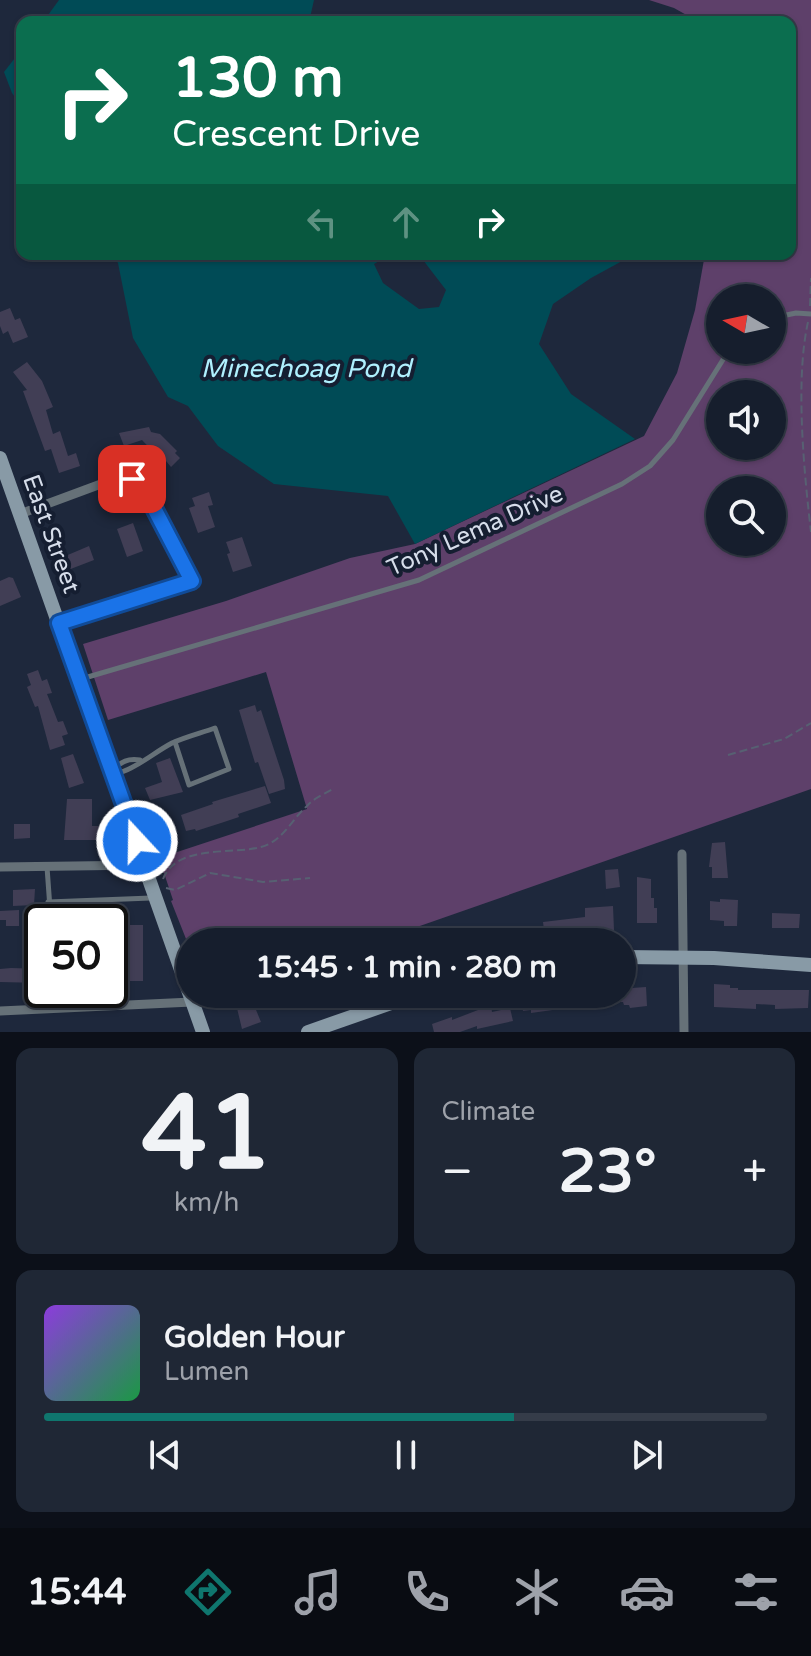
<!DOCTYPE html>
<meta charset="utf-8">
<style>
body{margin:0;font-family:"Varela Round",sans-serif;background:#1f2735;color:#f1f3f6;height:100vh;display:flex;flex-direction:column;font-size:30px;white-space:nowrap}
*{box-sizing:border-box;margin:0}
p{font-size:26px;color:#9ea2aa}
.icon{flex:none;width:44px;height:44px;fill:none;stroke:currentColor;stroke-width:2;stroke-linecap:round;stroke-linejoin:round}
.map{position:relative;height:1032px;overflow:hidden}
.drawer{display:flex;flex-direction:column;gap:16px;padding:16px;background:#0c1019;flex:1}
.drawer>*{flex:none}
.hud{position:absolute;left:16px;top:16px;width:780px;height:244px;border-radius:16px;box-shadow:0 2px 6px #0004,0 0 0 2px #353c49;background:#0b6e4f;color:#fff;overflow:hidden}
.needle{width:52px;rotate:279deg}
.tools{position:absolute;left:706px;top:284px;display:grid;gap:16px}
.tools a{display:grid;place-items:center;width:80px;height:80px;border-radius:50%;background:#161e2d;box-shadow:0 2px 6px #0004,0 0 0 2px #353c49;font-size:40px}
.speed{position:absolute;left:24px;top:904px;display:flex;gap:16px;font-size:40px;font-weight:700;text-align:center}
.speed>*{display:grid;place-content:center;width:104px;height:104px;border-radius:50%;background:#161e2d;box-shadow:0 2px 6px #0004,0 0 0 2px #353c49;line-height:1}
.speed .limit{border:4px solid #111;border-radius:12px;background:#fff;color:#111}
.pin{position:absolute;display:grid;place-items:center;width:68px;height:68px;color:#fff;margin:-34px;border-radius:16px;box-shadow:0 4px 12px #0006}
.me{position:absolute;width:88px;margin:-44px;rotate:339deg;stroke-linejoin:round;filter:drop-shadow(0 0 6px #0008)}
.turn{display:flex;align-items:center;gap:28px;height:168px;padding:0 24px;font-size:36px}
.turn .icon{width:104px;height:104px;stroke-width:2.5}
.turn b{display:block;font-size:56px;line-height:68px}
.lanes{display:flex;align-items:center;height:76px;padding:0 24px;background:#0003;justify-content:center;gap:40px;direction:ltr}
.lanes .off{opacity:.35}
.big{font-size:60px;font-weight:700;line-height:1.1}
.drawer .tile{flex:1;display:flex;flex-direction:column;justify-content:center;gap:12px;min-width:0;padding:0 28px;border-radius:16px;background:#1f2735}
.drawer .dial{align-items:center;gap:0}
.dial b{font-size:104px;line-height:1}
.song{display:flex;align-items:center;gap:24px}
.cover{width:96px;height:96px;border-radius:12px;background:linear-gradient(135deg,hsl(270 70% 55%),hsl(140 70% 35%))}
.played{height:8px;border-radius:4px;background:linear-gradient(90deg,#0f766e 65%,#353c49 65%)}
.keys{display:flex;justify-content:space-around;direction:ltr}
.heat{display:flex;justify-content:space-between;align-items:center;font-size:44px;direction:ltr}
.drawer .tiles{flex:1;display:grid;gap:16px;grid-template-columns:1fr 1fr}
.tile:last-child{grid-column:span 2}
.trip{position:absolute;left:176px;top:928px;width:460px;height:80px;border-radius:40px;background:#161e2d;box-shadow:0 2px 6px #0004,0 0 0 2px #353c49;font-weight:700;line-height:80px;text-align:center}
.tabs{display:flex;height:128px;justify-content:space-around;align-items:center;background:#090c12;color:#9ea2aa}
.tabs .icon{width:56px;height:56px}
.tabs .active{color:#0f766e}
.tabs b{font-size:36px;color:#f1f3f6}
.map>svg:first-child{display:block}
.green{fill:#5e406a;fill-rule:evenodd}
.water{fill:#004b56}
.building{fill:#413e55}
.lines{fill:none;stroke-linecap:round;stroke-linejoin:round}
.path{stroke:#576072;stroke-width:2;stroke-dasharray:8 4;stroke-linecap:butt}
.lane{stroke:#667178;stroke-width:5}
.street{stroke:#667178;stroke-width:9}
.secondary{stroke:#889aa6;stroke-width:14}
.route-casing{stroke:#114b97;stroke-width:20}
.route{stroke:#1a73e8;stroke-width:14}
.labels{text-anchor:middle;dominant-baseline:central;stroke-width:8;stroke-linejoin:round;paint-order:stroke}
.street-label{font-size:24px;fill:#d6ddea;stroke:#151e31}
.water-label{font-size:26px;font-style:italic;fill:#aff0fe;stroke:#151e31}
</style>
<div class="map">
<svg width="811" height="1032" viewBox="0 0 811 1032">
<rect width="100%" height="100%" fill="#1e283c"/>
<!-- green -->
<path class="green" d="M 649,0 L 811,0 L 811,789 L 374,942 L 190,942 L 190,949 L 171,901 L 173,900 L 159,858 L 307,809 L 266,672 L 108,720 L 83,644 L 226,601 L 350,558 L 415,544 L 644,436 L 677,373 L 695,310 L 705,254 L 790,254 L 790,22 L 699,22 L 674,8 ZM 720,298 L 772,298 L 772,350 L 720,350 ZM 720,394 L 772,394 L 772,446 L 720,446 ZM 720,490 L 772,490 L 772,542 L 720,542 Z"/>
<!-- water -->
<g class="water">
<path d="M 59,0 L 314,0 L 309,22 L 43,22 Z"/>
<path d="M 22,49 L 22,107 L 12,93 L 4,72 Z"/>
<path d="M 112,254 L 391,254 L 374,264 L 383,283 L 419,309 L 439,307 L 446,290 L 423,260 L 408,254 L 635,254 L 591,278 L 553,304 L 539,344 L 571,394 L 635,439 L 415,544 L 388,496 L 274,484 L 218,446 L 188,406 L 168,397 L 133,338 L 118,263 Z"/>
</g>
<!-- building -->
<g class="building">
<path d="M 10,308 L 15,320 L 20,318 L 28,337 L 13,343 L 8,331 L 3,334 L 0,326 L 0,312 Z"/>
<path d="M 27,362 L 42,381 L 53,407 L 46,410 L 53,434 L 60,431 L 68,456 L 76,453 L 80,466 L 59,473 L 51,449 L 45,451 L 23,391 L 27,390 L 13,372 Z"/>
<path d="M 149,427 L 151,432 L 160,434 L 177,451 L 175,453 L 180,458 L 171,467 L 166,461 L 164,463 L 142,440 L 124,446 L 119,433 Z"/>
<path d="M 209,492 L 213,505 L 208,506 L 215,527 L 198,533 L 189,508 L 195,506 L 192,498 Z"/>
<path d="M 133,523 L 143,551 L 127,557 L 117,529 Z"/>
<path d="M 242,537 L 252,566 L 233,572 L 227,554 L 230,553 L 226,542 Z"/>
<path d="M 89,546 L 94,560 L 68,570 L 63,557 Z"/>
<path d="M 9,577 L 13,578 L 21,597 L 0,606 L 0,581 Z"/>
<path d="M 38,670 L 42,681 L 47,679 L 52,693 L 47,694 L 58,722 L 63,721 L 68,734 L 62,736 L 65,745 L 50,750 L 38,706 L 35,707 L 27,687 L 31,685 L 27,674 Z"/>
<path d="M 255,705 L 257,712 L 261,710 L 284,780 L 285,789 L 269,794 L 258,762 L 255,763 L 239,710 Z"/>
<path d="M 73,754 L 84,783 L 69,788 L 61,758 Z"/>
<path d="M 170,758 L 183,792 L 150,800 L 145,788 L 162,782 L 156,763 Z"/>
<path d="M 265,786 L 271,803 L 238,814 L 239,817 L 221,823 L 196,831 L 195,829 L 186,831 L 181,815 L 213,804 L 212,802 Z"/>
<path d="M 67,799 L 92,799 L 92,826 L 99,826 L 98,840 L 64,840 Z"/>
<path d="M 14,824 L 30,824 L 30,838 L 14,839 Z"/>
<path d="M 725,842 L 728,878 L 712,878 L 712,867 L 709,867 L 712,843 Z"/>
<path d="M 618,869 L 620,887 L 606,889 L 605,870 Z"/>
<path d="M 637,877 L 651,879 L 651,898 L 654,898 L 654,908 L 657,908 L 657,923 L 637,923 Z"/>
<path d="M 35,889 L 34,905 L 13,906 L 13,890 Z"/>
<path d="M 720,899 L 738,900 L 737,926 L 724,926 L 724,921 L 710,920 L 710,901 L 720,902 Z"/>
<path d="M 613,906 L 614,930 L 587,932 L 586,929 L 545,937 L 543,922 L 585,917 L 585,908 Z"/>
<path d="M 19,910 L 19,926 L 6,926 L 6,920 L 0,920 L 0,911 Z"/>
<path d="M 772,913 L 800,914 L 799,928 L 772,928 Z"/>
<path d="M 114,925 L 143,925 L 143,981 L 115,981 L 115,957 L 110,957 L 110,944 L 114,944 Z"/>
<path d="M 522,926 L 524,938 L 507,942 L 488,942 L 486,933 Z"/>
<path d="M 11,968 L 42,969 L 42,983 L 0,982 L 0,969 Z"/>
<path d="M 632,983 L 632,988 L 646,987 L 647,1006 L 630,1008 L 629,1005 L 624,1005 L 623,1002 L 576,1004 L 576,995 L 622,994 L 622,984 Z"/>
<path d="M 714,984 L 730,985 L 730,988 L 738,988 L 738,990 L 809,990 L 808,1008 L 775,1009 L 775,1005 L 756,1004 L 756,1009 L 714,1007 Z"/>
<path d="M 548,994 L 557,994 L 560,1009 L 531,1013 L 531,1010 L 523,1011 L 521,998 Z"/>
<path d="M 247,1000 L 250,1007 L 254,1005 L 261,1022 L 242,1029 L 236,1004 Z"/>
<path d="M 491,1005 L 492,1012 L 510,1008 L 513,1021 L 477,1029 L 477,1026 L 460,1032 L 434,1032 L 432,1024 L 452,1017 L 452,1020 Z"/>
</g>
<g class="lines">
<!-- path -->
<g class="path">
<path d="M 810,306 L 811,278"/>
<path d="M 808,322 C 795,380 804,472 811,532"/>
<path d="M 728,755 L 784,739 L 811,723"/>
<path d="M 163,879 C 177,844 231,855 261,847 C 283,841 291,820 307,806 C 314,798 324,794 333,789"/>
<path d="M 166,888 L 175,890 L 210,873 L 263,882 L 310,878"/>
</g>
<!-- lane -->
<g class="lane">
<path d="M 772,318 L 796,313 L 811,314"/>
<path d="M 81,679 L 419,580 L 622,484 L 650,466 L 673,440 L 729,350"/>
<path d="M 115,768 L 122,772 C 139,766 155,752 172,743 C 185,737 201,733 215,728 L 229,769 L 189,785 L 175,742"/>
<path d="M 113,769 C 122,762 127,758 140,760"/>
<path d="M 47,867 L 51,922"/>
<path d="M 48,902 L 151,898"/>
<path d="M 108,990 L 108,1005"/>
</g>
<!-- street -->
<g class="street">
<path d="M 20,514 L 109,481 L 132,479 L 143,487 L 192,581 L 59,623"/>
<path d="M 682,854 L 684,1032"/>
<path d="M 0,867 L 146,865"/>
<path d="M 0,1011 L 192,1002"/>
</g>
<!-- secondary -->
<g class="secondary">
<path d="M 0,458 L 203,1032"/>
<path d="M 622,957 L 714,958 L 811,965"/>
<path d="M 308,1032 L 417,994"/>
</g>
</g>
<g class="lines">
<defs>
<path id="route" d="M 132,479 L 143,487 L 192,581 L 59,623 L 137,841"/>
</defs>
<!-- route casing -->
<use href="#route" class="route-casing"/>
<!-- route -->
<use href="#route" class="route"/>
</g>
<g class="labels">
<!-- street labels -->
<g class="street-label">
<text transform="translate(475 531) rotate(-24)">Tony Lema Drive</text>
<text transform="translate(51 534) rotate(70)">East Street</text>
</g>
<!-- water labels -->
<g class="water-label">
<text x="306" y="368">Minechoag Pond</text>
</g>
</g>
</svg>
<div class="tools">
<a><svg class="needle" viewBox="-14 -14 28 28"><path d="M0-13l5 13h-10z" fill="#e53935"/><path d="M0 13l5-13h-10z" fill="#9ea2aa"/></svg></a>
<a><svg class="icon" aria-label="sound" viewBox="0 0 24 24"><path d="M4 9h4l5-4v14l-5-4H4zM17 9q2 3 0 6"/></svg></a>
<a><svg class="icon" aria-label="search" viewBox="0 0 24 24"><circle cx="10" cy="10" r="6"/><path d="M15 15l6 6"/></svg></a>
</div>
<div class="speed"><div class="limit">50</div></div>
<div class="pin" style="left:132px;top:479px;background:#d93025"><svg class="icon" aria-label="arrive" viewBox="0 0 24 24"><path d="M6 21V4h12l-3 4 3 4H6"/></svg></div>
<svg class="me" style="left:137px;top:841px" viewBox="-20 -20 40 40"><circle r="17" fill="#1a73e8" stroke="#fff" stroke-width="3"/><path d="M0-11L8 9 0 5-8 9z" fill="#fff"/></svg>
<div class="trip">15:45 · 1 min · 280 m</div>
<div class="hud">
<div class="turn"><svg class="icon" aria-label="right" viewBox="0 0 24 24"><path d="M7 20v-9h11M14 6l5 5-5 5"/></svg><div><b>130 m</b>Crescent Drive</div></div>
<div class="lanes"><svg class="icon off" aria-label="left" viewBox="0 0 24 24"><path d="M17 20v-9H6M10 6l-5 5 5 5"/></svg><svg class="icon off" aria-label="ahead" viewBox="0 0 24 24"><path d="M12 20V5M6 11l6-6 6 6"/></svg><svg class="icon" aria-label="right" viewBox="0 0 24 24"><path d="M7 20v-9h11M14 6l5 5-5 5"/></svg></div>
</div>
</div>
<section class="drawer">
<div class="tiles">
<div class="tile dial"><b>41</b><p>km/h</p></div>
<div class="tile"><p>Climate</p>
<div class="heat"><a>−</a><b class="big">23°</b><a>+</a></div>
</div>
<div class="tile">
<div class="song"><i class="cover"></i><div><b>Golden Hour</b><p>Lumen</p></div></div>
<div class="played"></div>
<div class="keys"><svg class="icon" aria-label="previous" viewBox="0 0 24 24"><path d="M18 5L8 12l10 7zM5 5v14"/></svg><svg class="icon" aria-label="pause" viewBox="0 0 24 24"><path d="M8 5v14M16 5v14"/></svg><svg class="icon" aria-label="next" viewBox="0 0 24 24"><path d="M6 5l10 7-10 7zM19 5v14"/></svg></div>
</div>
</div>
</section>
<nav class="tabs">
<b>15:44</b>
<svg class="icon active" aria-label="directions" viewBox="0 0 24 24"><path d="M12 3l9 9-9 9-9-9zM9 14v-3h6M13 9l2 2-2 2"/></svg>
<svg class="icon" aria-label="music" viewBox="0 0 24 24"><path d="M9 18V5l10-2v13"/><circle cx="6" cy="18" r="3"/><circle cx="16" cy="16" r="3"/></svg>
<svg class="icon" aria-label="phone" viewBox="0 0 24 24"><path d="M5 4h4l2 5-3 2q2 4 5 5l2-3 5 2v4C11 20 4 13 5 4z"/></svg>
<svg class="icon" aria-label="climate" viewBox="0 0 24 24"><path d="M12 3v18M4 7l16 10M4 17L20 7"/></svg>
<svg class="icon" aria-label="car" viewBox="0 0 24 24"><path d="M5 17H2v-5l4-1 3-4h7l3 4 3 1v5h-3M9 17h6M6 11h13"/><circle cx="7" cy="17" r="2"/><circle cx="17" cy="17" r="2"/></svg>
<svg class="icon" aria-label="filters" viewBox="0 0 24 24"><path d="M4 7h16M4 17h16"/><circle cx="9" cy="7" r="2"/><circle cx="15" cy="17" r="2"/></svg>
</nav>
